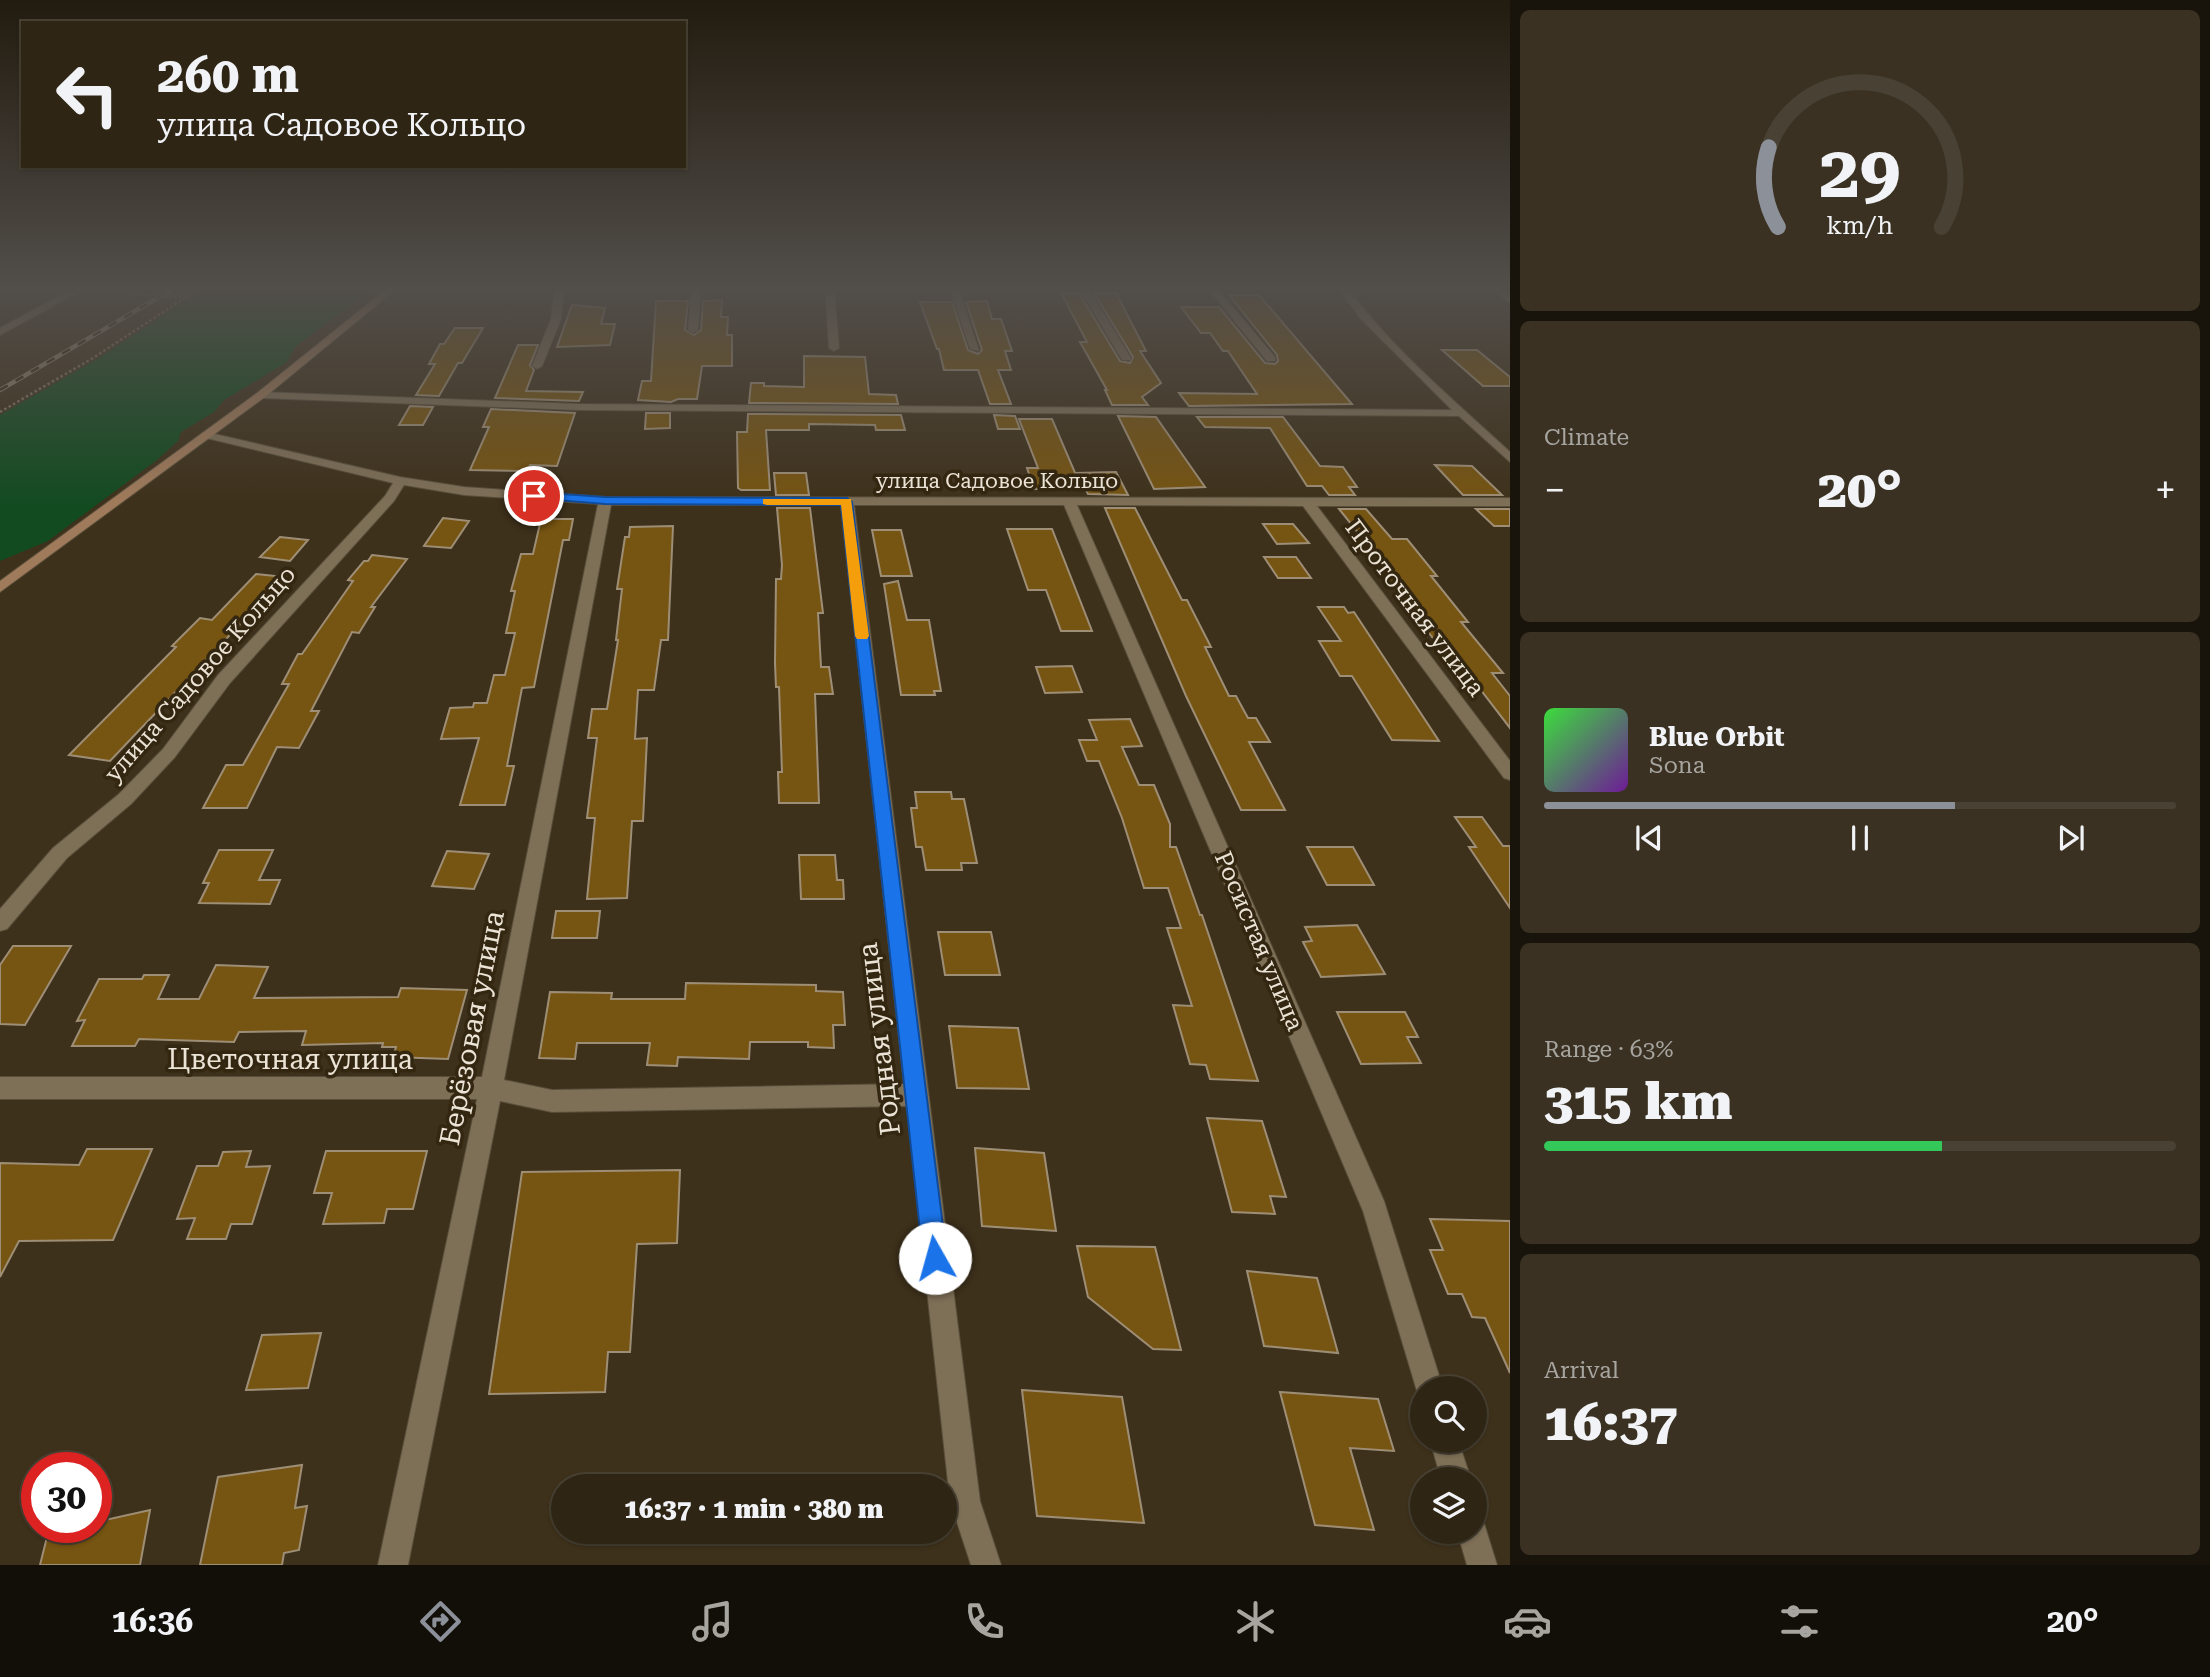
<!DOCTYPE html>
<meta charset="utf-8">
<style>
body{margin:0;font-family:"Roboto Serif",serif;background:#3a3122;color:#f1f3f6;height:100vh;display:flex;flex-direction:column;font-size:26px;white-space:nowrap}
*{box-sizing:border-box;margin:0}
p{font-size:23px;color:#a7a5a0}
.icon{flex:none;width:38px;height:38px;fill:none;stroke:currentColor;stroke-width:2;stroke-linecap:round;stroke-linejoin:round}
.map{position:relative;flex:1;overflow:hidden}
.drawer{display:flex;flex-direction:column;gap:10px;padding:10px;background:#19140b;width:700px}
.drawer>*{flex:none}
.banner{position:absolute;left:21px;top:21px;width:665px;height:147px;border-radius:0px;box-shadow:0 2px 5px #0004,0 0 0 2px #494234;background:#2e2514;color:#f1f3f6;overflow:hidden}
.tools{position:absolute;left:1410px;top:1376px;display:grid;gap:14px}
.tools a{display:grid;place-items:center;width:77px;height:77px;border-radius:50%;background:#2e2514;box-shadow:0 2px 5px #0004,0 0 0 2px #494234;font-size:35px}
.speed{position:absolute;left:21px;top:1452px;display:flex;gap:14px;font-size:35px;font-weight:700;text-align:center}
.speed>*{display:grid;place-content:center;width:91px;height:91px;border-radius:50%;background:#2e2514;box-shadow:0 2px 5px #0004,0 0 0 2px #494234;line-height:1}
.speed .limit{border:10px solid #d22;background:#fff;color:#111}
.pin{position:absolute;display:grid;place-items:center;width:60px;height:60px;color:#fff;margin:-30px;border:4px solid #fff;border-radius:50%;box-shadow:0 2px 7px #0007}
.me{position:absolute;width:77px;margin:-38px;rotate:353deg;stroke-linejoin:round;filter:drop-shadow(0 0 5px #0008)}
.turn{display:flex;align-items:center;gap:24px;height:147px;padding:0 21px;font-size:32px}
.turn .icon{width:91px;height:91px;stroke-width:2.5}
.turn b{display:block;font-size:49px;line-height:60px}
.big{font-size:52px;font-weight:800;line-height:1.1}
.drawer .card{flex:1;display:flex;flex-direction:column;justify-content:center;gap:10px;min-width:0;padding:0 24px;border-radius:10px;background:#3a3122}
.drawer .dial{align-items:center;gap:0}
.dial svg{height:182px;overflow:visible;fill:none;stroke:#494234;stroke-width:7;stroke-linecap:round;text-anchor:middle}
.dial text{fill:#f1f3f6;stroke:none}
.song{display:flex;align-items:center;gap:21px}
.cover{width:84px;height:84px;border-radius:10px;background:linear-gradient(135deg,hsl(120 70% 55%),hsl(280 70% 35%))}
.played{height:7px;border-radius:4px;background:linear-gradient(90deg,#8c9099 65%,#494234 65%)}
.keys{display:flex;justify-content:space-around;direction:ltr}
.heat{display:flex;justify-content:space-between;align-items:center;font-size:38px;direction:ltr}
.charge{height:10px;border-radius:5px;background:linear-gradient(90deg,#34c759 63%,#494234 0)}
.trip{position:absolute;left:551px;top:1474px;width:406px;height:70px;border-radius:35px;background:#2e2514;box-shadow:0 2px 5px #0004,0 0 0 2px #494234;font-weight:800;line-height:70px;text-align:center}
.tabs{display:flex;height:112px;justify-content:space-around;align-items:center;background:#120f08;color:#a7a5a0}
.tabs .icon{width:49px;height:49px}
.tabs .selected{color:#8c9099}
.tabs b{font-size:32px;color:#f1f3f6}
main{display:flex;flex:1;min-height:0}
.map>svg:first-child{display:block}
.green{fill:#134b21}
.building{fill:#765411;stroke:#9e8e76;stroke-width:2}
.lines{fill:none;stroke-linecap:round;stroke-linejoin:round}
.street-casing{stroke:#584e3a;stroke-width:2}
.secondary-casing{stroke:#584e3a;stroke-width:2}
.path{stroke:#817663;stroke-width:2.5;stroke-dasharray:2.5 2.5;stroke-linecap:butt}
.street{fill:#7e6f57;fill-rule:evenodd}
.secondary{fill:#a07b5b;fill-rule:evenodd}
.rail-casing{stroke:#8c826f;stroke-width:4.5}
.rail{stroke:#342711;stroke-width:2.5;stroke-dasharray:9;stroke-linecap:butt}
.route{fill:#1a73e8;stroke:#114b97;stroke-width:2}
.slow{fill:#f59e0b}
.labels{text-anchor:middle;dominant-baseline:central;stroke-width:7;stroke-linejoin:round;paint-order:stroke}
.far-street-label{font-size:21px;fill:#ebe3d5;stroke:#342711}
.street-label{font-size:24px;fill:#ebe3d5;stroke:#342711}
.near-street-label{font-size:28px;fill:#ebe3d5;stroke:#342711}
</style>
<main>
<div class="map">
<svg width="1510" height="1565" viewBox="0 0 1510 1565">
<rect width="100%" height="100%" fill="#3e311b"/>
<!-- green -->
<path class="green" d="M 207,286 L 376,286 L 295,347 L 287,362 L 224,400 L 214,412 L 181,432 L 178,441 L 157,460 L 48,541 L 0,561 L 0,415 L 99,358 Z"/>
<!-- building -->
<g class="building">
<path d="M 1061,293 L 1079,293 L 1120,361 L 1130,363 L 1133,357 L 1094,293 L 1116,293 L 1146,351 L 1140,351 L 1161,383 L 1142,397 L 1148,405 L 1112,405 L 1105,390 L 1107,390 L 1080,342 L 1087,342 Z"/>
<path d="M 1229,295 L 1259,295 L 1352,404 L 1189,406 L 1179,393 L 1257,394 L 1228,351 L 1223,351 L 1210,333 L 1201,333 L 1181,307 L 1219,307 L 1265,363 L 1275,364 L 1278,361 L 1277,355 Z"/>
<path d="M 722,300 L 721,317 L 728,317 L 727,335 L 732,335 L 732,366 L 702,366 L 697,399 L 678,399 L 671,402 L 638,400 L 642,381 L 651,381 L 656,301 L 688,301 L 685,330 L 694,335 L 701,330 L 703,301 Z"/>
<path d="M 987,301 L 992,319 L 1001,319 L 1012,351 L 1005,351 L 1011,370 L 998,370 L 1011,404 L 990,404 L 978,370 L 944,370 L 939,349 L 937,349 L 920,302 L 952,302 L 968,350 L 978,354 L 982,350 L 966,302 Z"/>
<path d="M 572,305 L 605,308 L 601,324 L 615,324 L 610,345 L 557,347 Z"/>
<path d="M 455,328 L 483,328 L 462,363 L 458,363 L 439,396 L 416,395 L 435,364 L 429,364 L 440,344 L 444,344 Z"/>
<path d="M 518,345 L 538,345 L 530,365 L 534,370 L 526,391 L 583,392 L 579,401 L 495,398 Z"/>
<path d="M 1442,350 L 1477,350 L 1510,377 L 1510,386 L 1483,386 Z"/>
<path d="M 804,356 L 865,357 L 869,394 L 896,395 L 898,404 L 749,403 L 751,383 L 764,383 L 764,386 L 804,387 Z"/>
<path d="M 410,406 L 433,407 L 423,425 L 399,425 Z"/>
<path d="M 491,409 L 575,413 L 557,466 L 530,465 L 528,471 L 470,470 L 489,427 L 483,427 Z"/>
<path d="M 646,413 L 670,413 L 670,428 L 645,429 Z"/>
<path d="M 748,414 L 901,415 L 905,430 L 876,430 L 875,425 L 809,424 L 809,430 L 766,430 L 770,490 L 741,490 L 738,488 L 737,432 L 747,432 Z"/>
<path d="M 994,415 L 1015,416 L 1020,429 L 998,429 Z"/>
<path d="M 1118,416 L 1156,417 L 1205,487 L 1154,489 Z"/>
<path d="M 1197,417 L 1283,417 L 1320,466 L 1343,467 L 1357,487 L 1349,487 L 1355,495 L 1329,495 L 1322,486 L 1307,486 L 1270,428 L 1205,427 Z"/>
<path d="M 1019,419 L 1052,419 L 1082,489 L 1034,489 L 1027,468 L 1038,468 Z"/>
<path d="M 1435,465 L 1472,466 L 1502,495 L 1463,495 Z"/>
<path d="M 1116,472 L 1128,495 L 1088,494 L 1077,473 Z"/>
<path d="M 774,473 L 806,473 L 809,495 L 776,495 Z"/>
<path d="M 777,508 L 810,508 L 823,613 L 818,613 L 821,667 L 829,667 L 833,694 L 815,694 L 819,803 L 779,803 L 778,772 L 782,772 L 779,687 L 776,687 L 775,663 L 776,579 L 781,579 L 782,565 Z"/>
<path d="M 1105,508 L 1135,508 L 1182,600 L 1187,600 L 1211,647 L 1205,647 L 1229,696 L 1236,696 L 1248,718 L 1256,718 L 1270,742 L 1249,742 L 1285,810 L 1241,810 L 1186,696 Z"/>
<path d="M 1339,509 L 1366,509 L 1392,539 L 1407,539 L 1437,576 L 1431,576 L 1468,622 L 1461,622 L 1503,673 L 1492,673 L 1510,696 L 1510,728 L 1480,689 L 1473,689 L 1403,600 L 1374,561 L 1381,561 Z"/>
<path d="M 1476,509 L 1510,509 L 1510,526 L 1494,526 Z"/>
<path d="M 443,518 L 469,521 L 451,548 L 424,546 Z"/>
<path d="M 541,519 L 573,519 L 569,540 L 563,540 L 534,687 L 522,688 L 507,766 L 514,766 L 505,805 L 460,805 L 479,738 L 441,739 L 450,708 L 473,707 L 474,703 L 487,703 L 494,675 L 505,675 L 515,633 L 506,633 L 515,591 L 511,591 L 521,554 L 533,554 Z"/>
<path d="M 1263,524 L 1293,524 L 1309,543 L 1277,544 Z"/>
<path d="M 673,526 L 668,640 L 661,640 L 654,690 L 638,690 L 635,739 L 647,738 L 643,821 L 632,821 L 627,898 L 587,899 L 595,818 L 587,818 L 597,738 L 588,738 L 592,709 L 607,709 L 618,640 L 616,640 L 622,589 L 617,589 L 625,537 L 629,537 L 630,527 Z"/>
<path d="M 1007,529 L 1052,529 L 1092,631 L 1061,631 L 1046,590 L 1028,590 Z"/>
<path d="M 872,530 L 901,530 L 912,576 L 881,576 Z"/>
<path d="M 280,537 L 308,540 L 290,561 L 260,557 Z"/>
<path d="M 372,555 L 407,559 L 371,607 L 375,607 L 359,633 L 352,632 L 311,711 L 319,711 L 299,748 L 277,747 L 247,808 L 203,808 L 226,765 L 243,765 L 289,684 L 282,684 L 298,654 L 302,654 L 353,581 L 348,580 L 364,561 L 368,561 Z"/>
<path d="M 1264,557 L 1296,557 L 1311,578 L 1278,578 Z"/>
<path d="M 256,574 L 285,577 L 110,761 L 69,755 L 176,647 L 172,646 L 200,618 L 212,620 Z"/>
<path d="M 898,581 L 907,620 L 929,620 L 941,691 L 934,691 L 935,695 L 901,695 L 884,584 Z"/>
<path d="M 1318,607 L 1344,607 L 1348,613 L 1354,612 L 1439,741 L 1392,740 L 1352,676 L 1340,676 L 1319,641 L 1341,641 Z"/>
<path d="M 1072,666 L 1082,692 L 1045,693 L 1036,667 Z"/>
<path d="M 1130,719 L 1142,746 L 1122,747 L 1139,785 L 1154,785 L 1170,824 L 1170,847 L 1176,847 L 1200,915 L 1202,915 L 1258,1081 L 1210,1079 L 1206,1065 L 1190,1064 L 1173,1005 L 1192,1006 L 1167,928 L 1181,928 L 1168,888 L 1144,888 L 1122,818 L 1099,761 L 1087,761 L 1079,740 L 1097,740 L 1089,720 Z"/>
<path d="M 915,792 L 951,792 L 952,799 L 964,799 L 977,863 L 961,863 L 962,870 L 926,870 L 922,847 L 916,847 L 911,808 L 917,808 Z"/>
<path d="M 1455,817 L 1482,817 L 1503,846 L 1510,846 L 1510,908 L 1469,847 L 1476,847 Z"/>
<path d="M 1307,847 L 1353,847 L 1374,885 L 1327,885 Z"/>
<path d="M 219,850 L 273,850 L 259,880 L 280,880 L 270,904 L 199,903 L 209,883 L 203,883 Z"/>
<path d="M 447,851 L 489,854 L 474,889 L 432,886 Z"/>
<path d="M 799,855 L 835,855 L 837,880 L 843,880 L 844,899 L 801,899 Z"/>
<path d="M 556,911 L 600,911 L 597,938 L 552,938 Z"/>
<path d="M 1357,925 L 1385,974 L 1321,977 L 1303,942 L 1312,941 L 1305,927 Z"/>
<path d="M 938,932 L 991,932 L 1000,975 L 945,975 Z"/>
<path d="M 13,946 L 71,946 L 25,1025 L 0,1024 L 0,965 Z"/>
<path d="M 216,965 L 268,967 L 254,998 L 398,997 L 401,988 L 467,990 L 448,1059 L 393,1057 L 396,1047 L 382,1047 L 383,1043 L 302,1045 L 306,1031 L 239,1032 L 234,1042 L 139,1039 L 135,1046 L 72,1046 L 85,1020 L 77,1021 L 99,979 L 142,979 L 144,975 L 169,975 L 158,999 L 199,999 Z"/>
<path d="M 686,983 L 816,985 L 816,991 L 843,992 L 845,1025 L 833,1025 L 834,1048 L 808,1047 L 808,1042 L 750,1042 L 749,1059 L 678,1057 L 677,1066 L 647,1065 L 650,1043 L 577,1043 L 575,1059 L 539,1058 L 550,992 L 612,993 L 611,999 L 685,999 Z"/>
<path d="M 1337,1012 L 1405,1012 L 1418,1037 L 1407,1037 L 1421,1063 L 1361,1064 Z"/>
<path d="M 949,1026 L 1018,1028 L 1029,1089 L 957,1088 Z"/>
<path d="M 1207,1118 L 1262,1121 L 1286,1197 L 1270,1196 L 1275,1214 L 1232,1212 Z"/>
<path d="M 975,1148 L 1044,1153 L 1056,1231 L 982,1226 Z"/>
<path d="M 87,1149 L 152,1149 L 113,1240 L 19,1241 L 0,1277 L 0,1163 L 79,1165 Z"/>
<path d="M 251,1151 L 246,1167 L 270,1166 L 252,1224 L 231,1224 L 226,1239 L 187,1239 L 195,1218 L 177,1219 L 197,1166 L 218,1166 L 223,1152 Z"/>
<path d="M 326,1151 L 427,1151 L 413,1209 L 387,1209 L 384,1223 L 323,1224 L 332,1193 L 314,1193 Z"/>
<path d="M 680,1170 L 677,1243 L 637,1244 L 630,1352 L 608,1352 L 605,1392 L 489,1394 L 522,1172 Z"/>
<path d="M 1430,1219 L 1510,1221 L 1510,1373 L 1485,1318 L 1472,1317 L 1462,1294 L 1448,1294 L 1430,1250 L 1443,1250 Z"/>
<path d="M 1077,1246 L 1155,1247 L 1181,1350 L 1153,1349 L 1088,1297 Z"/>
<path d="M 1247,1271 L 1317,1278 L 1338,1353 L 1264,1346 Z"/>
<path d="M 321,1333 L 308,1388 L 246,1390 L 262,1335 Z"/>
<path d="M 1022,1390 L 1122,1397 L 1144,1523 L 1037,1516 Z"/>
<path d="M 1280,1392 L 1378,1399 L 1394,1451 L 1350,1448 L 1374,1530 L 1315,1525 Z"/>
<path d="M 302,1465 L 295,1508 L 307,1506 L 299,1550 L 284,1553 L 282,1565 L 200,1565 L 218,1477 Z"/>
<path d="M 150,1510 L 140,1565 L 40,1565 L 48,1533 L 73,1528 L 96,1528 L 96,1522 Z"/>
</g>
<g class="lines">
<defs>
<g id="street">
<path d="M 78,286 L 90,286 L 0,335 L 0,328 Z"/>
<path d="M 555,286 L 564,286 L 561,319 L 542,366 L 537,369 L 532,366 L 551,319 Z"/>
<path d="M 692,286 L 701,286 L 698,330 L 693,333 L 688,330 Z"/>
<path d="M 825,286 L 834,286 L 839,348 L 834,351 L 829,348 Z"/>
<path d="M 949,286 L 958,286 L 979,351 L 970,349 Z"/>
<path d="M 1078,286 L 1087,286 L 1131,358 L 1130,360 L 1122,360 Z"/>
<path d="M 1206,286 L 1215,286 L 1275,357 L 1275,361 L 1267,361 Z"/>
<path d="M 1337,286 L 1346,286 C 1392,349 1453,399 1510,452 L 1510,462 L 1459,416 L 578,410 L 261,398 L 256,395 L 261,392 L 578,404 L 1452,410 L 1360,318 Z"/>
<path d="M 1488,286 L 1498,286 L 1510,296 L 1510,303 Z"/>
<path d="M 206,432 L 400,477 L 464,487 L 605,497 L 1510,498 L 1510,506 L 1317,506 L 1510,761 L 1510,780 L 1504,778 L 1303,506 L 1077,505 L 1384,1201 L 1443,1388 L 1423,1388 L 1423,1399 L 1419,1398 L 1363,1211 L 1064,505 L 854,505 L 980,1501 L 1001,1565 L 971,1565 L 950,1501 L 907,1106 L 552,1112 L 500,1101 L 408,1565 L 378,1565 L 477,1099 L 0,1099 L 0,1077 L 482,1077 L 598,504 L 464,495 L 404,485 L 394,501 L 230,683 L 175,757 L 131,804 L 67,858 L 7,929 L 0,931 L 0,909 L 53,848 L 119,794 L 163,749 L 218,675 L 385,496 L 393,483 L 202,437 L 202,433 ZM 611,505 L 841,505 L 904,1084 L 552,1090 L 504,1080 Z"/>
<path d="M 1430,1440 L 1458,1440 L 1471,1479 L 1441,1479 Z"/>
<path d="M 1475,1517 L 1483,1520 L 1497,1565 L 1467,1565 L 1457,1531 L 1475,1531 Z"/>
</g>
<path id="secondary" d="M 390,286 L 400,286 L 265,397 L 0,592 L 0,581 L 257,393 Z"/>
</defs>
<!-- street casing -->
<use href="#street" class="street-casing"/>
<!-- secondary casing -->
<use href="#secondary" class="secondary-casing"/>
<!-- path -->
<g class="path">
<path d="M 100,288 L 161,297 L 189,296"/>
<path d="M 0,412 L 93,358 L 203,286"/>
</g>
<!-- street -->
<use href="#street" class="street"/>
<!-- secondary -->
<use href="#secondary" class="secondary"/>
<defs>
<path id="rail" d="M 0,390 L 178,286"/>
</defs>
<!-- rail casing -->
<use href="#rail" class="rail-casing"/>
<!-- rail -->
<use href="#rail" class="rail"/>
</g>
<!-- sky -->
<linearGradient id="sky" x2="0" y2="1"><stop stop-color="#221b0f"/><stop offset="0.57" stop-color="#524e4a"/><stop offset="1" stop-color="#524e4a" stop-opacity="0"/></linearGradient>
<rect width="1510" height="505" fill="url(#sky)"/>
<!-- route -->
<path class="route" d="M 534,492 L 605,497 L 847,498 L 852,502 L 947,1258 L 943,1266 L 935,1269 L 927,1266 L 923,1258 L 841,505 L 605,504 L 530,498 L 528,496 Z"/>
<!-- slow -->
<path class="slow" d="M 763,499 L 851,499 L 869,636 L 867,639 L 857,639 L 855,636 L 841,505 L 767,505 L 763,504 Z"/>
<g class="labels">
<!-- far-street labels -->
<g class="far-street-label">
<text x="997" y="481">улица Садовое Кольцо</text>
</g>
<!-- street labels -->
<g class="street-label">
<text transform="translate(1415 608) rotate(53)">Проточная улица</text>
<text transform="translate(200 674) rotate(-49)">улица Садовое Кольцо</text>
<text transform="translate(1259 941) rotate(67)">Росистая улица</text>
</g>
<!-- near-street labels -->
<g class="near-street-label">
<text transform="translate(472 1028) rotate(-79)">Берёзовая улица</text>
<text transform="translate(879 1039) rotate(-97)">Родная улица</text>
<text x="290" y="1059">Цветочная улица</text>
</g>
</g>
</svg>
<div class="tools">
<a><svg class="icon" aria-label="search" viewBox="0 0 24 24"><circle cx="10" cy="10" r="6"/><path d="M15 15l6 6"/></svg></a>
<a><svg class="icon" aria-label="layers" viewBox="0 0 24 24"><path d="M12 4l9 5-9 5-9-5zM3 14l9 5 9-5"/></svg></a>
</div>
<div class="speed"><div class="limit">30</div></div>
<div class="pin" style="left:534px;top:496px;background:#d93025"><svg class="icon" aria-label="arrive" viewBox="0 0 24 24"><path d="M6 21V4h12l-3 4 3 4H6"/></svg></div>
<svg class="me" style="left:935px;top:1258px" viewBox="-20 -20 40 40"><circle r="19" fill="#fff"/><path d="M0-13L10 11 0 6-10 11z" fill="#1a73e8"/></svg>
<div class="trip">16:37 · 1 min · 380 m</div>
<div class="banner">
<div class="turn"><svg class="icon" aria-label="left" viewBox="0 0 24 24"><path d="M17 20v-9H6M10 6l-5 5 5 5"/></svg><div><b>260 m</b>улица Садовое Кольцо</div></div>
</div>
</div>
<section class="drawer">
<div class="card dial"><svg viewBox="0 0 100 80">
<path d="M14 69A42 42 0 1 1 86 69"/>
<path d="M14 69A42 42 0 0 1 10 34" stroke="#8c9099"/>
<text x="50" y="56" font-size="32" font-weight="700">29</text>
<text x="50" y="72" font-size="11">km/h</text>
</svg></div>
<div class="card"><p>Climate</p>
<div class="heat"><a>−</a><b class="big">20°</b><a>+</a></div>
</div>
<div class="card">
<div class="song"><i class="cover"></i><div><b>Blue Orbit</b><p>Sona</p></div></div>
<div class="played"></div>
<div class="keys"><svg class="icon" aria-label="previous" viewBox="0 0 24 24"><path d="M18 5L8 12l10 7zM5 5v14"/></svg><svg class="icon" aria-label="pause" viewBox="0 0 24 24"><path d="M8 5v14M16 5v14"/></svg><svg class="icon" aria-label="next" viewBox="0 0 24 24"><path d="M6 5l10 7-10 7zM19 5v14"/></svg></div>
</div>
<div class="card"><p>Range · 63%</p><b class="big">315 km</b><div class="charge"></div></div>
<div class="card"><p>Arrival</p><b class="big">16:37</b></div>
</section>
</main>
<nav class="tabs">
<b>16:36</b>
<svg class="icon selected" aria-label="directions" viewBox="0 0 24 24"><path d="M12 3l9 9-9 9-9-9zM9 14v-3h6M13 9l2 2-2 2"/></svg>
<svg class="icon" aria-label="music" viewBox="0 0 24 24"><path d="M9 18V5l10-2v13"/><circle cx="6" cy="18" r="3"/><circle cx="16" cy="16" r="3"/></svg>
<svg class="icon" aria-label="phone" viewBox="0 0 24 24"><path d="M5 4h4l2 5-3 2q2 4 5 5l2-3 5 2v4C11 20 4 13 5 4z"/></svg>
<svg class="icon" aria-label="climate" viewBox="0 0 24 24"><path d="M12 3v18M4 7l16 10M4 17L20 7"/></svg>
<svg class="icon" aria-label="car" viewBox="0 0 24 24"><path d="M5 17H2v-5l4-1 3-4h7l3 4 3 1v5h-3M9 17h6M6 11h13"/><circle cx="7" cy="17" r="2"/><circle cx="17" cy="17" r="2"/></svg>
<svg class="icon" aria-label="filters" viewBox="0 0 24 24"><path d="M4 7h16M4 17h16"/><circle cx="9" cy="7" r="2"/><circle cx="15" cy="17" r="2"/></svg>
<b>20°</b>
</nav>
